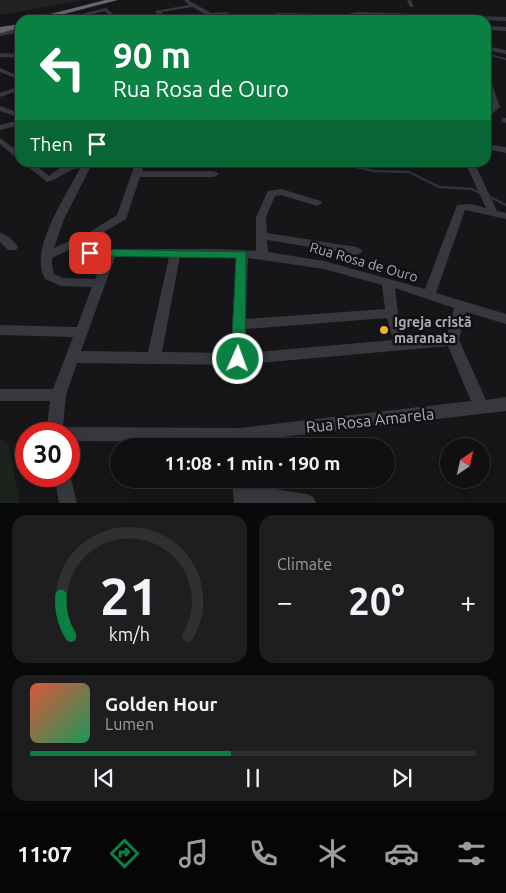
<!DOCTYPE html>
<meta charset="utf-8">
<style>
body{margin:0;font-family:Ubuntu,sans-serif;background:#1e1e20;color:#f1f3f6;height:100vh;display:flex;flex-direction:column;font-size:19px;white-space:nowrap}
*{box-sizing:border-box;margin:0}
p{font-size:16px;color:#9c9d9f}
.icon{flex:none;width:28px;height:28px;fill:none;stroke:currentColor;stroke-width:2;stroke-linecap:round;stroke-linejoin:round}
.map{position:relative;height:503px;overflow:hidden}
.panel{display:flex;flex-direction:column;gap:12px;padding:12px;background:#09090a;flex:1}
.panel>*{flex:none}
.banner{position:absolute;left:15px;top:15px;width:476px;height:152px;border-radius:15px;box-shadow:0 2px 8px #0003,0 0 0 1px #303032;background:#0b8043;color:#fff;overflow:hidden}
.needle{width:32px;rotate:34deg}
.buttons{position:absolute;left:440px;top:438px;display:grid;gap:10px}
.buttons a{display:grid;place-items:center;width:50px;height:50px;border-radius:50%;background:#101012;box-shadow:0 2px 8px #0003,0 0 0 1px #303032;font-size:25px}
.speed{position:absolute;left:15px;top:422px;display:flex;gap:10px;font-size:25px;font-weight:700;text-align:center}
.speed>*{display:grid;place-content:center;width:65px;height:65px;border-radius:50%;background:#101012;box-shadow:0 2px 8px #0003,0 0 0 1px #303032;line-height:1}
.speed .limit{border:8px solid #d22;background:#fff;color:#111}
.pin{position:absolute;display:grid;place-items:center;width:42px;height:42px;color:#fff;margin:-21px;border-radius:10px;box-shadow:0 2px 8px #0006}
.me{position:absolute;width:55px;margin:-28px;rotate:2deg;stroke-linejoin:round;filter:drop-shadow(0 0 4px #0008)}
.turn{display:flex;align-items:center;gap:18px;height:105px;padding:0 15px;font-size:22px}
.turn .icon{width:65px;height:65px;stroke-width:2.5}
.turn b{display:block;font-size:35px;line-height:42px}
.then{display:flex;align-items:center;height:48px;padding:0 15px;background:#0003;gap:10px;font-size:19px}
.big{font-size:38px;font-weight:700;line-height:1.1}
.panel .card{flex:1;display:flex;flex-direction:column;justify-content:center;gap:8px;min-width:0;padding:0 18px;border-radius:15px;background:#1e1e20}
.panel .dial{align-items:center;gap:0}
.dial svg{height:130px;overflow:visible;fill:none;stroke:#303032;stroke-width:7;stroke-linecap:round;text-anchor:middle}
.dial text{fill:#f1f3f6;stroke:none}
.song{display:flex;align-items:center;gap:15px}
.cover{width:60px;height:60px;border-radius:8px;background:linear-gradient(135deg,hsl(10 70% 55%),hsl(150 70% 35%))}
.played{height:5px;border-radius:2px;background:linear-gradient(90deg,#0b8043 45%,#303032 45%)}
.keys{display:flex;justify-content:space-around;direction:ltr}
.heat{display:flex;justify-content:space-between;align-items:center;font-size:28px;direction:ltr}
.panel .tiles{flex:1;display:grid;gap:12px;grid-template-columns:1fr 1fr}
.card:last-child{grid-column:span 2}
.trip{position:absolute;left:110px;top:438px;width:285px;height:50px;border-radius:25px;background:#101012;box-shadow:0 2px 8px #0003,0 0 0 1px #303032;font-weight:700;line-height:50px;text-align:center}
.menu{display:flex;height:80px;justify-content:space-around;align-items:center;background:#060607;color:#9c9d9f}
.menu .icon{width:35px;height:35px}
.menu .selected{color:#0b8043}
.menu b{font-size:22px;color:#f1f3f6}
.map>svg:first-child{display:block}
.built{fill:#222225}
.green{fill:#1c231d}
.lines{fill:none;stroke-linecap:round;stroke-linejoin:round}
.stream-far2{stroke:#2c353c;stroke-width:1}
.stream-far1{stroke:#2c353c;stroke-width:2}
.stream{stroke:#2c353c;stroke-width:2.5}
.minor{fill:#37383d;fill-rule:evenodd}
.highway{fill:#63666e;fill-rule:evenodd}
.route{fill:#0b8043;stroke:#07532c}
.poi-dot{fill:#f2b134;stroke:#111113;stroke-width:2}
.labels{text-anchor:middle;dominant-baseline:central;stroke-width:5;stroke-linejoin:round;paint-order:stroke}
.street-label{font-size:14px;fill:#a8adb8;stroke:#111113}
.poi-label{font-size:14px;font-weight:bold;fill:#a8adb8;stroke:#111113;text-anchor:start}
.near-street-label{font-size:16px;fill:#a8adb8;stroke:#111113}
</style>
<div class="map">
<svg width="506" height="503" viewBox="0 0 506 503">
<rect width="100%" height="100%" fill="#161618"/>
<!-- built -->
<path class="built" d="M 0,0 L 84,0 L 0,15 Z"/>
<!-- green -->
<path class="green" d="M 0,439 L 8,442 L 20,503 L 0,503 Z"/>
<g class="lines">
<!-- stream-far2 -->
<g class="stream-far2">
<path d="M 378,19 L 383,20"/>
<path d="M 486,54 L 491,55"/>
</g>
<!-- stream-far1 -->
<path class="stream-far1" d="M 486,54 L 506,59"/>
<!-- stream -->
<g class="stream">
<path d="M 334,162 L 374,171 L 409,172 L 439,187 L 472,189 L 480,193"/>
<path d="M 488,196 L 506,205"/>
</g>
<!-- minor -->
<g class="minor">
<path d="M 184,0 L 188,0 L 211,13 L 227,12 L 240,20 L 233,20 L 226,16 L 215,16 L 221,20 L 214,20 L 193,7 L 161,12 L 168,20 L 162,20 L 155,11 L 189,5 Z"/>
<path d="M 407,0 L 411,0 L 414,7 L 410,7 Z"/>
<path d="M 106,8 L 120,20 L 114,20 L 105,11 L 67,20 L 58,20 Z"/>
<path d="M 357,12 L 506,17 L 506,21 L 357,15 L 353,16 L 355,20 L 349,20 L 348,14 Z"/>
<path d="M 277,13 L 328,14 L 335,20 L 329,20 L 327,17 L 277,17 L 270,18 L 272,20 L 266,20 L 264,17 Z"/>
<path d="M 486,26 L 506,27 L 506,31 L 486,30 Z"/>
<path d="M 20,28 L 20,32 L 0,36 L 0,32 Z"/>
<path d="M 486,46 L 506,50 L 506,54 L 486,50 Z"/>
<path d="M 0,53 L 20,54 L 20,58 L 0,57 Z"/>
<path d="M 0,68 L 20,76 L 20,80 L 0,72 Z"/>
<path d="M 486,74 L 489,76 L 500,107 L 486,119 L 486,112 L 492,107 L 486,88 Z"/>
<path d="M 20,86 L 20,90 L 0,97 L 0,93 Z"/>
<path d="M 0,106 L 20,113 L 20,118 L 0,111 Z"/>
<path d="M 502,118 L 506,118 L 506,123 L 502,122 Z"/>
<path d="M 20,120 L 20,125 L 0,130 L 0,125 Z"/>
<path d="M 0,138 L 20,153 L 20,161 L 0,144 Z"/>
<path d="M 486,144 L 506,147 L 506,153 L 486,149 Z"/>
<path d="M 22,162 L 32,162 L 49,176 L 64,165 L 71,163 L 144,162 L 142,171 L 214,171 L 219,174 L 214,177 L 140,177 L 126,219 L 96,237 L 52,258 L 52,265 L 54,274 L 63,278 L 95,279 L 103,257 L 86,256 L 84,253 L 90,249 L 220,249 L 256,251 L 256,217 L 268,191 L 281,189 L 321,201 L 322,203 L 317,206 L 281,195 L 275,196 L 266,217 L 267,233 L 357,247 L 363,251 L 357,255 L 267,240 L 268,252 L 324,261 L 425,289 L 457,205 L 471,204 L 486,208 L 465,162 L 474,162 L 497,211 L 506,213 L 506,219 L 465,210 L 436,293 L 506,314 L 506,324 L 466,312 L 459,340 L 486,400 L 506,397 L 506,411 L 240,442 L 69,441 L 69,434 L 46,434 L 50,401 L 0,401 L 0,389 L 53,389 L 73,337 L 0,335 L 0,325 L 77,327 L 92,287 L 61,286 L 45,279 C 28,249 67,195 80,168 C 66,169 61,179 47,182 ZM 134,167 L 117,215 L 88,233 L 54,248 L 64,219 L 90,168 ZM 180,256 L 236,257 L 231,353 L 162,352 ZM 115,257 L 169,257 L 148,352 L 81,351 ZM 248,258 L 324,269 L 382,285 L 385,309 L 246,319 ZM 395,288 L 454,308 L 447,335 L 406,339 L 398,313 ZM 387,318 L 393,340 L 245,353 L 246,329 ZM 448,346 L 471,401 L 240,428 L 63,427 L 66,395 L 77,363 L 238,365 Z"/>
<path d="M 0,233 C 7,234 14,241 18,247 L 16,250 L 8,250 L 0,242 Z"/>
<path d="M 69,470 L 77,503 L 59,503 L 54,476 L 69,476 Z"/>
<path d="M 232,479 L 250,479 L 250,485 L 307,494 L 313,497 L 316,503 L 234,503 Z"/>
</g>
<!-- highway -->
<g class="highway">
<path d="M 105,0 L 118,0 L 41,20 L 27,20 Z"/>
<path d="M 20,24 L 20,28 L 0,33 L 0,27 Z"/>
</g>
</g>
<!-- route -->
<path class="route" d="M 90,249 L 246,252 L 245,359 L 243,363 L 233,363 L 231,359 L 236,258 L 86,256 L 84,253 Z"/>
<!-- markers -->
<circle class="poi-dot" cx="384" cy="330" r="5"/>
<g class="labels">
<!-- street labels -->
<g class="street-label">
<text transform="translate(364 262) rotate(16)">Rua Rosa de Ouro</text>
</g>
<!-- poi labels -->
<g class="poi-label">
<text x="394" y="322">Igreja cristã<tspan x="394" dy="16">maranata</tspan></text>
</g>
<!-- near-street labels -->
<g class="near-street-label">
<text transform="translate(370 420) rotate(-6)">Rua Rosa Amarela</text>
</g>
</g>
</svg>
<div class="buttons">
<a><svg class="needle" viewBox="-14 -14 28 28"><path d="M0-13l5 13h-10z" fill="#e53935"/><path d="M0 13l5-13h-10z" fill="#9c9d9f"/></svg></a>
</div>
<div class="speed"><div class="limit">30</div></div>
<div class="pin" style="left:90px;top:253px;background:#d93025"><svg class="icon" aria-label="arrive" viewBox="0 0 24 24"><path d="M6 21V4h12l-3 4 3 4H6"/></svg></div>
<svg class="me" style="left:238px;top:359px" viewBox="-20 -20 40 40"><circle r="17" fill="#0b8043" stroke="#fff" stroke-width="3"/><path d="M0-11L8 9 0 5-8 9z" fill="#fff"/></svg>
<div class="trip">11:08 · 1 min · 190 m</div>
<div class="banner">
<div class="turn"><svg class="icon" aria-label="left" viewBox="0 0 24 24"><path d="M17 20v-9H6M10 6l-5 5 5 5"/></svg><div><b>90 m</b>Rua Rosa de Ouro</div></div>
<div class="then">Then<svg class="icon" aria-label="arrive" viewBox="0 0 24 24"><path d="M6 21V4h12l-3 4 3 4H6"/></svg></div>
</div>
</div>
<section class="panel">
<div class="tiles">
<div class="card dial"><svg viewBox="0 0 100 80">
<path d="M14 69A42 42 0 1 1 86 69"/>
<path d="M14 69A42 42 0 0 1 8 44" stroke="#0b8043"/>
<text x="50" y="56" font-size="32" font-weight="700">21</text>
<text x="50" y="72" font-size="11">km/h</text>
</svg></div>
<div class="card"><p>Climate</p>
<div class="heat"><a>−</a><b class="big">20°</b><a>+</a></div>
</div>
<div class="card">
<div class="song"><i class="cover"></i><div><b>Golden Hour</b><p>Lumen</p></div></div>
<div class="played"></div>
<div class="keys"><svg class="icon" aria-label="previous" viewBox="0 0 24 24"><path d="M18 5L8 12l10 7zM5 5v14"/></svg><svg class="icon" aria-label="pause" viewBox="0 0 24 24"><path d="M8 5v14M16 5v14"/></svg><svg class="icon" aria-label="next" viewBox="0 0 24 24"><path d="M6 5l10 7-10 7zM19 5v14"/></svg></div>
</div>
</div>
</section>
<nav class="menu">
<b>11:07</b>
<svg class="icon selected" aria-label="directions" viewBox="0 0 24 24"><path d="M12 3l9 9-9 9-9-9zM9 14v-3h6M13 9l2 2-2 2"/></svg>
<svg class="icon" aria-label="music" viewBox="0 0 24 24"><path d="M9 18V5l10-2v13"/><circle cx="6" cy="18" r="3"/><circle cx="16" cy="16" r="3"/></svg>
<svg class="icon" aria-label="phone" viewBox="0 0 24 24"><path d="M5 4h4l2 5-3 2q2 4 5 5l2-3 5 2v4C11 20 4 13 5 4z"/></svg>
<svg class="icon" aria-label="climate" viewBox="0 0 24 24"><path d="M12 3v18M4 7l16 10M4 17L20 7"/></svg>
<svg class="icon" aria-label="car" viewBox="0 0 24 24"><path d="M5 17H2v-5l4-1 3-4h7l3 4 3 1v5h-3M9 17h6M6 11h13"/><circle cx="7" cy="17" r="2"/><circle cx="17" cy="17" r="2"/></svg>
<svg class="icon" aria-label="filters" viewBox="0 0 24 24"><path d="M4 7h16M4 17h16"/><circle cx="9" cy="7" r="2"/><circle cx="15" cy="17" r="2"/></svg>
</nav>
